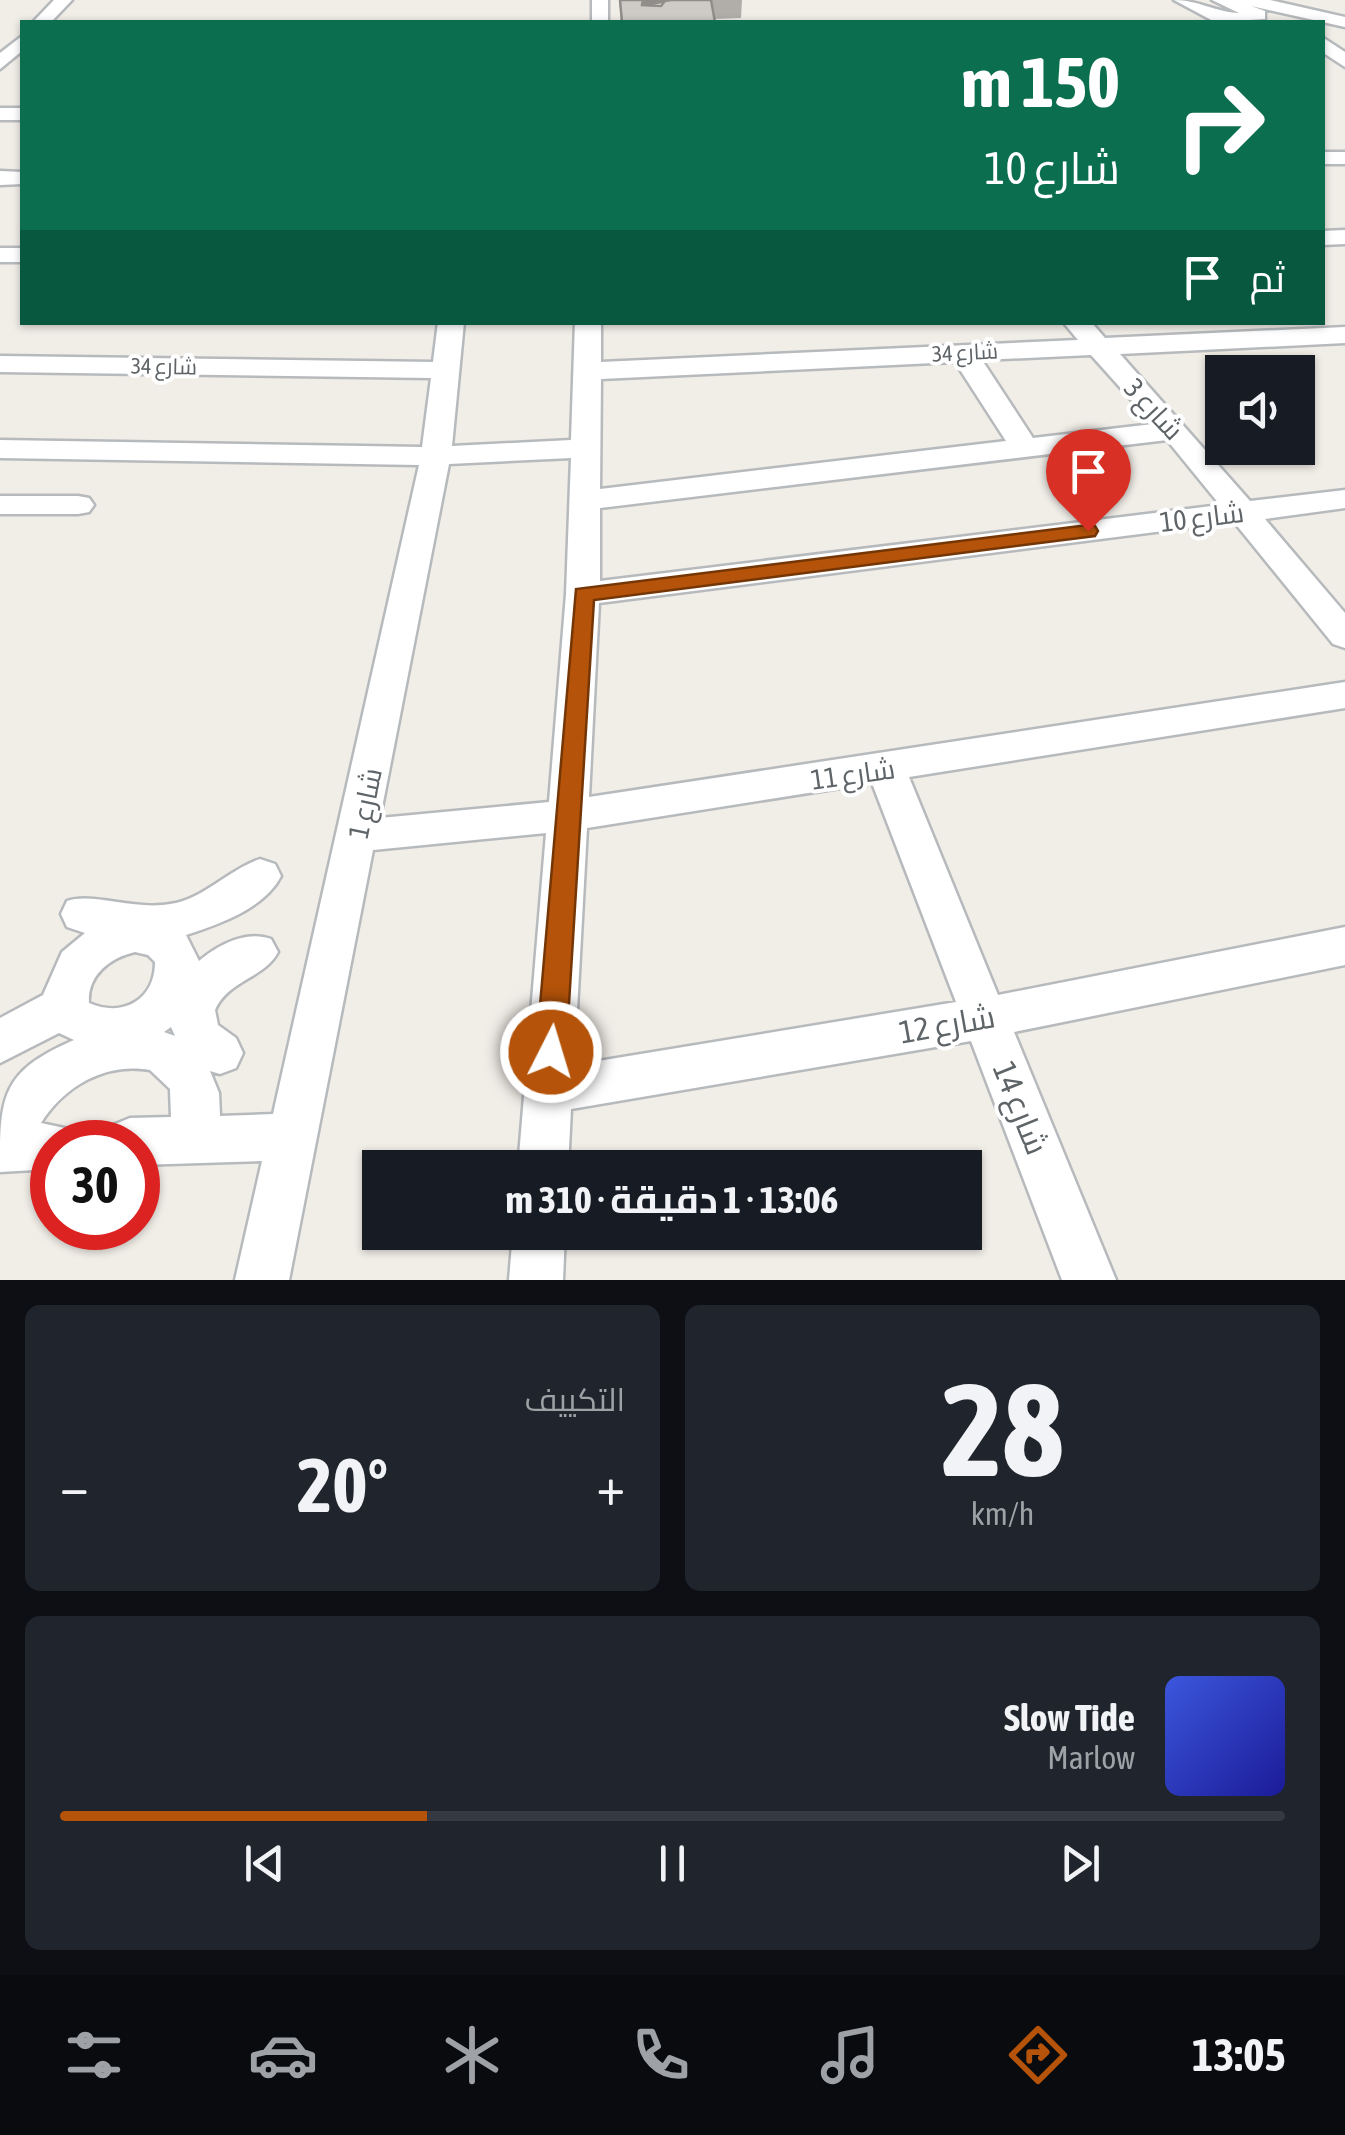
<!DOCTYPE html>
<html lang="ar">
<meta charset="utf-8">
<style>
body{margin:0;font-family:"Asap Condensed",Cairo,sans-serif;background:#20242c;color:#f1f3f6;direction:rtl;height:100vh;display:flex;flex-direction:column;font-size:38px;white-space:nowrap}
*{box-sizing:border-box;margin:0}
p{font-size:32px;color:#9ea1a6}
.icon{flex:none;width:55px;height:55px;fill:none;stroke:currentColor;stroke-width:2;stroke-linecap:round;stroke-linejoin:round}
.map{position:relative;height:1280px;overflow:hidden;direction:ltr}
.side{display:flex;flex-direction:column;gap:25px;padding:25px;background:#0d0f14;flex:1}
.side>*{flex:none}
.top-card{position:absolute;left:20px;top:20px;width:1305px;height:305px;border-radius:0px;box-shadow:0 2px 8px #0004;direction:rtl;background:#0b6e4f;color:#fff;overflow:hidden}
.buttons{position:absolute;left:1205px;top:355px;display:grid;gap:20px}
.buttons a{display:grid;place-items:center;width:110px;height:110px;border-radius:0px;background:#171b24;box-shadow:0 2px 8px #0004;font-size:50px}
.speed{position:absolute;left:30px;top:1120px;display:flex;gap:20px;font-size:50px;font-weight:700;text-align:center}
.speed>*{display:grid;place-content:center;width:130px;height:130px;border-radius:50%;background:#171b24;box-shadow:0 2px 8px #0004;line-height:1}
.speed .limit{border:15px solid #d22;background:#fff;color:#111}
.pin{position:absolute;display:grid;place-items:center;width:85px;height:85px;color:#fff;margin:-102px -42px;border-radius:50% 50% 50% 0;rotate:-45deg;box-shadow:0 0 10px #0007}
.pin .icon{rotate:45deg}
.me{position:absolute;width:110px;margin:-55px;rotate:5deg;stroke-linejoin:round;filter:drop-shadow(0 0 8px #0008)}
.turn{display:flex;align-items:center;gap:35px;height:210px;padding:0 40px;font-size:45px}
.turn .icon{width:130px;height:130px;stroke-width:2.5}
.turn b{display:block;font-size:70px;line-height:85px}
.then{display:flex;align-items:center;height:95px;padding:0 40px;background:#0003;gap:20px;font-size:38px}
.big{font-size:75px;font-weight:700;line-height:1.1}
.side .widget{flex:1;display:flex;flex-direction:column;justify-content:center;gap:15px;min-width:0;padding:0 35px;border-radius:15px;background:#20242c}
.side .dial{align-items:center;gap:0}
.dial b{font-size:130px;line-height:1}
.song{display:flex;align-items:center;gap:30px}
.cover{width:120px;height:120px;border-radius:15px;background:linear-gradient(135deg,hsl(230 70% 55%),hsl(240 70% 35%))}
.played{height:10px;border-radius:5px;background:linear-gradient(90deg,#b45309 30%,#363941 30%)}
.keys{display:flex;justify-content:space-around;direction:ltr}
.heat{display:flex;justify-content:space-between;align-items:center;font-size:55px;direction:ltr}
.side .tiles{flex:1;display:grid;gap:25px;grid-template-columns:1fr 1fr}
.widget:last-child{grid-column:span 2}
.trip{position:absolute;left:362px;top:1150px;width:620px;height:100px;border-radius:0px;background:#171b24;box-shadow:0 2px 8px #0004;font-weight:700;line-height:100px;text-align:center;direction:rtl}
.dock{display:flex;height:160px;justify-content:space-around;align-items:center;background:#090b0e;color:#9ea1a6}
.dock .icon{width:70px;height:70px}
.dock .current{color:#b45309}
.dock b{font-size:45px;color:#f1f3f6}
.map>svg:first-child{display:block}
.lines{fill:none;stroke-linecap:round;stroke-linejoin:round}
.minor-casing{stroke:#b7babd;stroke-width:5}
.minor{fill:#fff;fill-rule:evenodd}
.wall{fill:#b1aeaa}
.shaded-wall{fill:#908d8b}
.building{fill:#cecac6;stroke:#908d8b;stroke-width:2.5}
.route{fill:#b45309;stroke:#753606;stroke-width:2.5}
.labels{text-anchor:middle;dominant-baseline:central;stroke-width:8;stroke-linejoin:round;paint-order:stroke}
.far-street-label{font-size:22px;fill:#5e6467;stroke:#fff}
.street-label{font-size:28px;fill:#5e6467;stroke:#fff}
.near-street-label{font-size:32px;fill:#5e6467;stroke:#fff}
</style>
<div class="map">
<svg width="1345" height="1280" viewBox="0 0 1345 1280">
<rect width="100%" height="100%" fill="#f1ede7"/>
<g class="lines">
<defs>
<g id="minor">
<path d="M 54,0 L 72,0 L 51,22 L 33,22 Z"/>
<rect x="592" y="0" width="16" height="22"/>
<path d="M 1174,0 C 1198,0 1215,12 1239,13 L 1212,0 L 1270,0 L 1345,17 L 1345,27 L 1251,6 L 1265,11 L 1265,19 L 1215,22 Z"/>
<path d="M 22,36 L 22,51 L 0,69 L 0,53 Z"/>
<path d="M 1322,37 L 1345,52 L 1345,67 L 1322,52 Z"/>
<rect x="0" y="108" width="22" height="12"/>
<rect x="1322" y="152" width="23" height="12"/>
<path d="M 0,171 L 22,172 L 22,184 L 0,185 Z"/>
<path d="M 1345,230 L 1345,244 L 1322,245 L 1322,231 Z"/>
<rect x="0" y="248" width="22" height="14"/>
<path d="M 438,322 L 464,322 L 452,446 L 571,440 L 575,322 L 601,322 L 601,362 L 1078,340 L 1063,322 L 1091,322 L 1105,338 L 1345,327 L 1345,343 L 1120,354 L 1250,501 L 1345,490 L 1345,508 L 1265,519 L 1345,613 L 1345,648 L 1333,644 L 1234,522 L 599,603 L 589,797 L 1345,682 L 1345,708 L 909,777 L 998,995 L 1345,927 L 1345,965 L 1014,1032 L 1116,1280 L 1062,1280 L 971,1041 L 571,1109 L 568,1168 L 518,1168 L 546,833 L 373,850 L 289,1280 L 235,1280 L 262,1161 L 138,1165 L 138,1142 L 106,1142 L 113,1125 L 130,1118 L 171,1117 L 170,1089 L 150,1070 C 106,1062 64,1086 41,1123 L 69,1129 L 75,1142 L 52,1142 L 52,1169 L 0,1172 C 0,1097 0,1072 74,1040 L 59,1033 L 0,1063 L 0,1018 L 43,995 L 62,952 L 85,933 L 67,927 L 61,914 L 67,901 C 94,892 137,912 176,903 C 208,895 230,869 260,859 L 275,864 L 281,876 C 264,909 219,924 186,935 L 199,961 C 219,944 247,930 271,939 L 278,952 C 265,978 228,980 215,1010 L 218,1025 L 236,1038 L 243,1053 L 236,1068 L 220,1074 L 210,1071 L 219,1093 L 220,1116 L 273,1114 L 419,465 L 0,458 L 0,440 L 422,447 L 431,378 L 0,372 L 0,356 L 433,362 ZM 1091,355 L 1153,424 L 1033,438 L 982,360 ZM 955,362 L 1006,441 L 600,489 L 601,379 ZM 1167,440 L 1220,505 L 600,581 L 600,508 ZM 571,458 L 566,594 L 549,802 L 380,818 L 449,464 ZM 872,783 L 956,1002 L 574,1065 L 587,828 ZM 135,952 L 148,955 L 155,962 C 155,999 124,1018 89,1003 C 87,976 109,958 135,952 ZM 171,1027 L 175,1036 L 164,1032 Z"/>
<path d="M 0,496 L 78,496 L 89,498 L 94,505 L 89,512 L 78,514 L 0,514 Z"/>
<path d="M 513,1232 L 565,1232 L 563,1280 L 509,1280 Z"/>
</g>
</defs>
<!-- minor casing -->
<use href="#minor" class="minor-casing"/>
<!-- minor -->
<use href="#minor" class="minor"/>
</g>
<!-- wall -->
<path class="wall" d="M 619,0 L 665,0 L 663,3 L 648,6 L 661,6 L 671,0 L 742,0 L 741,18 L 714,19 L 715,22 L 621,22 Z"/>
<!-- shaded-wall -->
<path class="shaded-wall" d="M 643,0 L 665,0 L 663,3 L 644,6 L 642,22 Z"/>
<!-- building -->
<path class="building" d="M 620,0 L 643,0 L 642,5 L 661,6 L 665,1 L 671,0 L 711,0 L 715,22 L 622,22 Z"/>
<!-- route -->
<path class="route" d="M 1088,525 L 1095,526 L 1098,531 L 1095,536 L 594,600 L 566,1052 L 562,1061 L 551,1066 L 540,1061 L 536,1052 L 576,589 Z"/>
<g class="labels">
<!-- far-street labels -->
<g class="far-street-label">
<text transform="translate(965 352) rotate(-3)">شارع 34</text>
<text transform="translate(164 366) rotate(1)">شارع 34</text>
</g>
<!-- street labels -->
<g class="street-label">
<text transform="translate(1154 409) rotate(47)">شارع 3</text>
<text transform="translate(1202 517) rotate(-7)">شارع 10</text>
<text transform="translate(853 774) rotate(-8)">شارع 11</text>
<text transform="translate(365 803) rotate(-78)">شارع 1</text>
</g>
<!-- near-street labels -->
<g class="near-street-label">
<text transform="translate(947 1024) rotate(-10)">شارع 12</text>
<text transform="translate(1021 1108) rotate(68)">شارع 14</text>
</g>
</g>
</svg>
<div class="buttons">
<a><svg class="icon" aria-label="sound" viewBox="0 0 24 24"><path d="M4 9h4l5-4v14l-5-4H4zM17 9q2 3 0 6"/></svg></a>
</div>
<div class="speed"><div class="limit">30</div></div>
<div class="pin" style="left:1088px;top:531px;background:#d93025"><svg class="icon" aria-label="arrive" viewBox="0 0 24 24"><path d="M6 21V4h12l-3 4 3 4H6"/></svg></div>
<svg class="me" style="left:551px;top:1052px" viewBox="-20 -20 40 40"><circle r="17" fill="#b45309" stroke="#fff" stroke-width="3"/><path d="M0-11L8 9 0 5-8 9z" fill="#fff"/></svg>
<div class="trip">13:06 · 1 دقيقة · 310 m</div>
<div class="top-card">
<div class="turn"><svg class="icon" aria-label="right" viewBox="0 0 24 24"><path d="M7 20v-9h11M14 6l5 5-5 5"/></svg><div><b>150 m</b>شارع 10</div></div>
<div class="then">ثم<svg class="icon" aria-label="arrive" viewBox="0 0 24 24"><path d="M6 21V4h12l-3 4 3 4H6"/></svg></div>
</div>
</div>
<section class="side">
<div class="tiles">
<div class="widget dial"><b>28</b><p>km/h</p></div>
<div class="widget"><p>التكييف</p>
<div class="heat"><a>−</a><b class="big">20°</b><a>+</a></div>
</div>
<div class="widget">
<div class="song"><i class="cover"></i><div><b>Slow Tide</b><p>Marlow</p></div></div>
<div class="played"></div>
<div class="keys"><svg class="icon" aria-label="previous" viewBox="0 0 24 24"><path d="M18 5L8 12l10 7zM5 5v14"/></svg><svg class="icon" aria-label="pause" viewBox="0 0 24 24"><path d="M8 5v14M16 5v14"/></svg><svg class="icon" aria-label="next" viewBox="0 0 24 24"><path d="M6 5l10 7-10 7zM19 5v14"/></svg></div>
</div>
</div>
</section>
<nav class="dock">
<b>13:05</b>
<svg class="icon current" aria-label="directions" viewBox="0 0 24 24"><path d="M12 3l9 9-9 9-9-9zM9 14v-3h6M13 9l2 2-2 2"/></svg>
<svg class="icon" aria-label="music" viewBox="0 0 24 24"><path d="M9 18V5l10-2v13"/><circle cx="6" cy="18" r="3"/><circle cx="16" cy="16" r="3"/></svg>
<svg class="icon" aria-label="phone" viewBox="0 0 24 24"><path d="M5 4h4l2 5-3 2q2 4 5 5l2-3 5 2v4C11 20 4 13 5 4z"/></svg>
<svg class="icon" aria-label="climate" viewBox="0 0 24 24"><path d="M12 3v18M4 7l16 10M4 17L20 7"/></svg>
<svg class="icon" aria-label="car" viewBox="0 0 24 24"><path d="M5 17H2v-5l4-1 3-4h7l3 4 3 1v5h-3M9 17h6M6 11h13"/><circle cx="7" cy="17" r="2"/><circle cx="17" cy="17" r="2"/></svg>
<svg class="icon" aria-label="filters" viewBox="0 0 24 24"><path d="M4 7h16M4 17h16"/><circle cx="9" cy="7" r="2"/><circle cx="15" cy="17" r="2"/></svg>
</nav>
